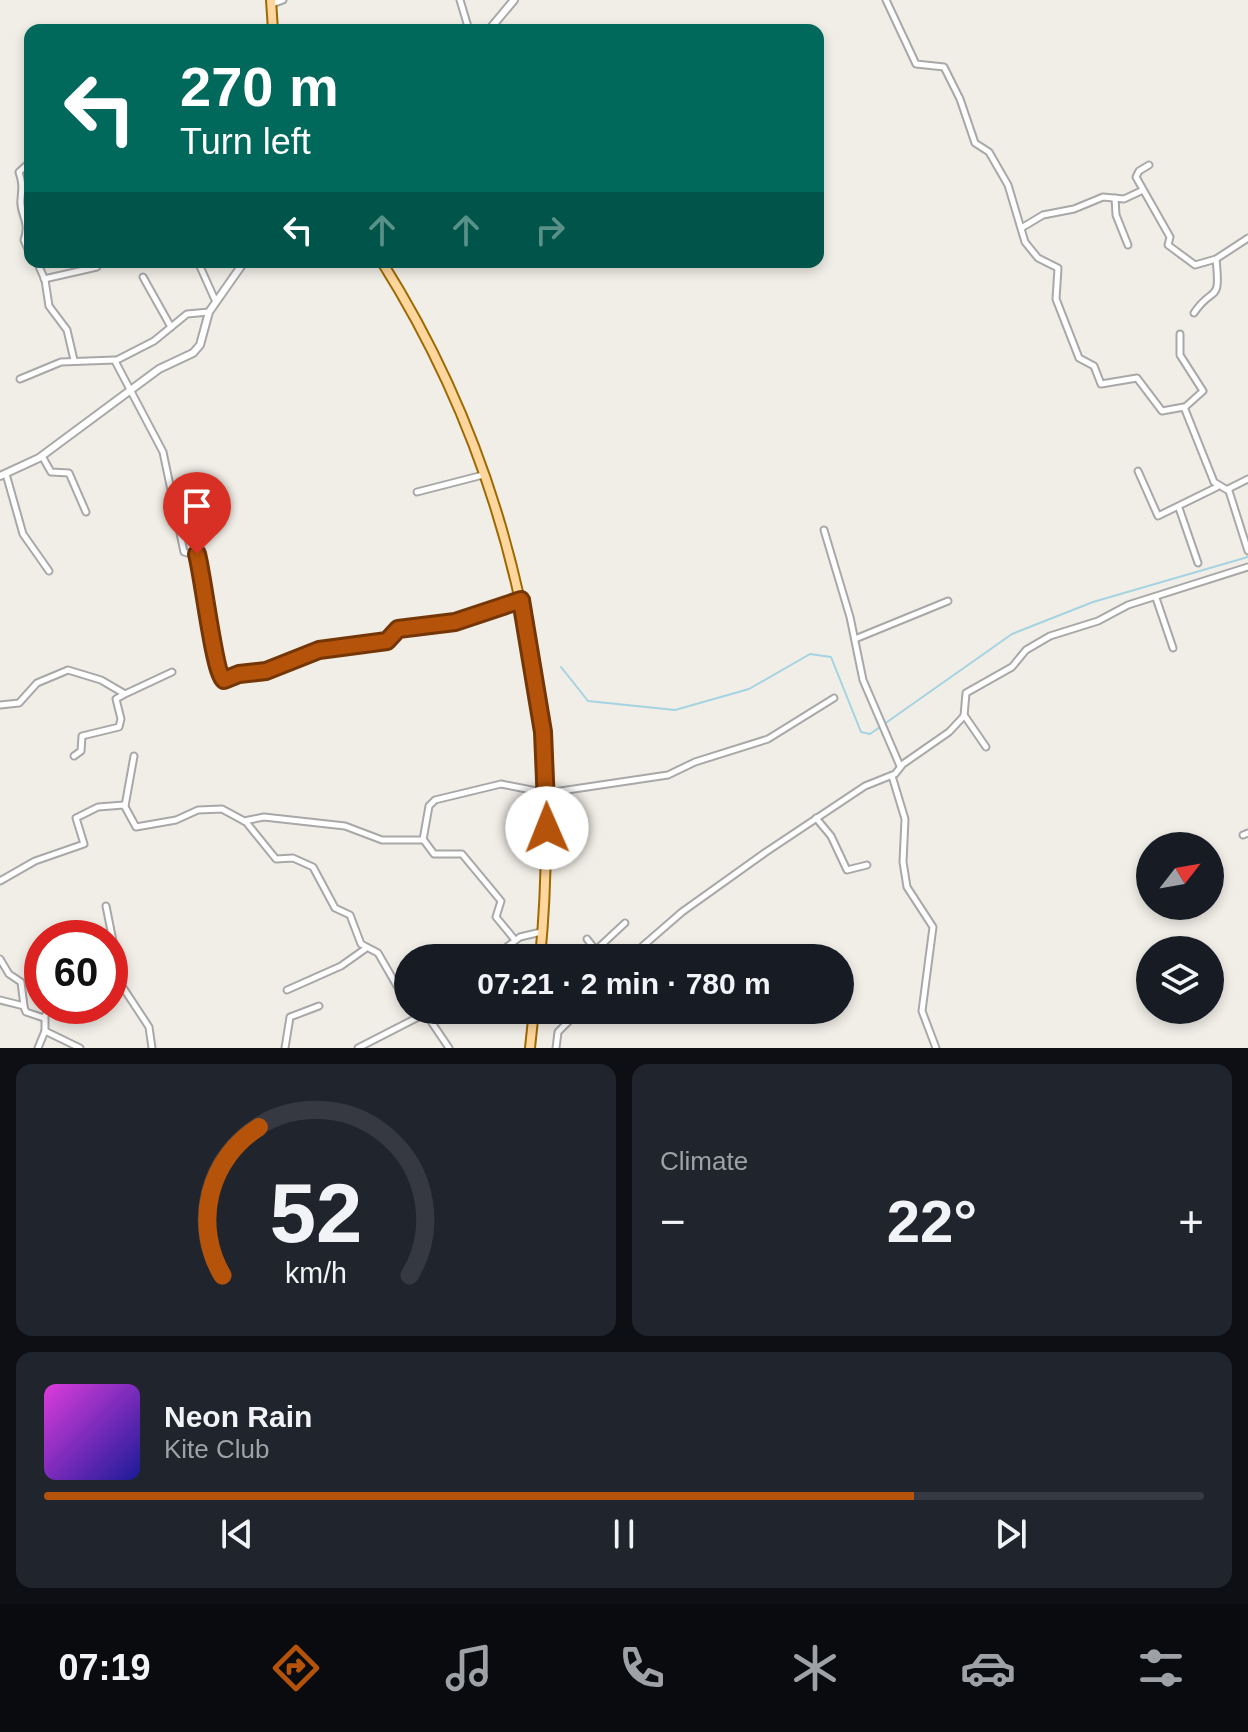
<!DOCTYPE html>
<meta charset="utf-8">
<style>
body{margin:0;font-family:Helvetica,sans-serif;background:#20242c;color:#f1f3f6;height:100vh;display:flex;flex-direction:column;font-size:30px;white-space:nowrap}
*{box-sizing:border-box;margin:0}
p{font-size:26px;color:#9ea1a6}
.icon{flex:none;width:44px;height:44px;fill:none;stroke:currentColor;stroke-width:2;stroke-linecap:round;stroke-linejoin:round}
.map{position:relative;height:1048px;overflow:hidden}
.sheet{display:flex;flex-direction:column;gap:16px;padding:16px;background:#0d0f14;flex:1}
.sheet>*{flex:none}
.guide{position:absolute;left:24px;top:24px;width:800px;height:244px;border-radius:16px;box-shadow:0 4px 12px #0003;background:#00695c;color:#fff;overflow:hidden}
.needle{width:52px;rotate:59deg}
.fabs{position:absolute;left:1136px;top:832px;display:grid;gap:16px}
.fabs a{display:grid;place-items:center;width:88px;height:88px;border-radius:50%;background:#171b24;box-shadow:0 4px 12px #0003;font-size:40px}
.speed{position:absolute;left:24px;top:920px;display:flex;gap:16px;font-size:40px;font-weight:700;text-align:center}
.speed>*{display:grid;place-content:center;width:104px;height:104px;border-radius:50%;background:#171b24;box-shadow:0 4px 12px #0003;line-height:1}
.speed .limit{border:12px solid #d22;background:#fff;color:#111}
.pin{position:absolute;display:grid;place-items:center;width:68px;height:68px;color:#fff;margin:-82px -34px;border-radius:50% 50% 50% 0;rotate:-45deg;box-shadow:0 0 8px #0007}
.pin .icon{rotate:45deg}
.me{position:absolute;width:88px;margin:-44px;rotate:359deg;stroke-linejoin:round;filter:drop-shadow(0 0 6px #0008)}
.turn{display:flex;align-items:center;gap:28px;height:168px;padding:0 24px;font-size:36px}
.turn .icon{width:104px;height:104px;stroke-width:2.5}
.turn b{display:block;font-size:56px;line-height:68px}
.lanes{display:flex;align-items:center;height:76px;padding:0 24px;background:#0003;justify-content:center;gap:40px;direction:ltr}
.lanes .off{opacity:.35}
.big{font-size:60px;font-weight:700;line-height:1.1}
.sheet .card{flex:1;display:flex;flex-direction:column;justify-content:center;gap:12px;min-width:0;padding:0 28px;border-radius:16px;background:#20242c}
.sheet .dial{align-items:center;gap:0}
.dial svg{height:208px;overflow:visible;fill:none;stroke:#363941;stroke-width:7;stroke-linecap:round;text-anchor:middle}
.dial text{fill:#f1f3f6;stroke:none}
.song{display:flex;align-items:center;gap:24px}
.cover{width:96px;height:96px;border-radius:12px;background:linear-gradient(135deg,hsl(300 70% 55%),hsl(240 70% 35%))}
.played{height:8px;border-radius:4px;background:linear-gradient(90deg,#b45309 75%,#363941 75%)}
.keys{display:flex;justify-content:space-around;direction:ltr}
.heat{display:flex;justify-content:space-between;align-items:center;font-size:44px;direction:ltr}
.sheet .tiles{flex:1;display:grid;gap:16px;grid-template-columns:1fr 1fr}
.card:last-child{grid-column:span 2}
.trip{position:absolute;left:394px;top:944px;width:460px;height:80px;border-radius:40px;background:#171b24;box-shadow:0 4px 12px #0003;font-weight:700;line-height:80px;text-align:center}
.menu{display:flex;height:128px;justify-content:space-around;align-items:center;background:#090b0e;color:#9ea1a6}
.menu .icon{width:56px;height:56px}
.menu .active{color:#b45309}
.menu b{font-size:36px;color:#f1f3f6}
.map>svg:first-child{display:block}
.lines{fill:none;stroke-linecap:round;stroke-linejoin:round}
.stream{stroke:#a5d3e1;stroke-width:2}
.minor-casing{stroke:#a8a8a8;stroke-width:9}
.tertiary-casing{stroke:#a8a8a8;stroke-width:10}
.primary-casing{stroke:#9d6a00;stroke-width:12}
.minor{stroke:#fff;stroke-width:5}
.tertiary{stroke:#fff;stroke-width:6}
.primary{stroke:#ffd69e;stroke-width:8}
.route-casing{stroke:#753606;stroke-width:20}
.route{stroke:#b45309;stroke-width:14}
</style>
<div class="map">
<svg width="1248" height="1048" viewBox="0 0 1248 1048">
<rect width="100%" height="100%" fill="#f1eee7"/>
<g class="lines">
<!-- stream -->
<path class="stream" d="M 561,667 L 588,701 L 675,710 L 749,689 L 810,654 L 831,657 L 861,732 L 870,734 L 1012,634 L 1093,602 L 1248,557"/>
<defs>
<g id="minor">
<path d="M 460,0 L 469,30"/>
<path d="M 886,0 L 916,64 L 944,67 L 960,99 L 975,143 L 989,152 L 1008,185 L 1025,242 L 1038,258 L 1058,268 L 1056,299 L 1079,358 L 1094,366 L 1101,384 L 1137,378 L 1162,411 L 1184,407 L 1214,482 L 1229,491 L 1248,551"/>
<path d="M 272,4 L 283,0"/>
<path d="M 30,162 L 19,172 C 23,184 22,188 21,199 C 19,215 31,220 24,240 L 30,254"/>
<path d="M 1149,165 L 1139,171 L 1136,177 L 1170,237 L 1168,245 L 1195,265 L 1216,259"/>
<path d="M 1115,198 L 1116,215 L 1128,245"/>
<path d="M 1023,227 L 1043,215 L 1074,209 L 1103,197 L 1124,199 L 1141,191"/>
<path d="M 37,262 L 45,280 L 49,306 L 67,330 L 74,360"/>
<path d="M 198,262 L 216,302"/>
<path d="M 143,277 L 171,327"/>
<path d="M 44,279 L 97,267 L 98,262"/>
<path d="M 209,312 L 187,314 L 154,341 L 115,361 L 163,452 L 184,552 L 198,556 L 211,616 L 217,672 L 221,679 L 266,671 L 319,650 L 387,641 L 398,629 L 455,622 L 521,600"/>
<path d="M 1194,313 C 1213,284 1221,306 1216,259 L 1248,238"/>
<path d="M 1180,334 L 1180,355 L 1203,391 L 1184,408"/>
<path d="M 20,379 L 61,362 L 115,360"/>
<path d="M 42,456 L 51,472 L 69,473 L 86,512"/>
<path d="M 1138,471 L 1158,516 L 1217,487"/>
<path d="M 6,474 L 23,534 L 49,571"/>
<path d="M 1228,489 L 1248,479"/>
<path d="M 417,492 L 483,475"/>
<path d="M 1179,508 L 1198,563"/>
<path d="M 824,530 L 850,617 L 863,680 L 900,766"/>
<path d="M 1156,598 L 1173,648"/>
<path d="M 855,639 L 948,601"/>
<path d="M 0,705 L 19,703 L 37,683 L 68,670 L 101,680 L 125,694 L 172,672"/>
<path d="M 964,715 L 986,747"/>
<path d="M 74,756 L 81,751 L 82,736 L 119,727 L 121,719 L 116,699 L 123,695"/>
<path d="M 892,776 L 905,819 L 903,862 L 907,887 L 933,927 L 922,1011 L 936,1048"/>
<path d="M 125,806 L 134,756"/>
<path d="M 816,818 L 831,836 L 847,870 L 867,865"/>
<path d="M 244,821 L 264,817 L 345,826 L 382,840 L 423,840 L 429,806 L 435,800 L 501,784 L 547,793 L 668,775 L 695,762 L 768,739 L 834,698"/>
<path d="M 1243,835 L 1248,833"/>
<path d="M 423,839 L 434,854 L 462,854 L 501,901 L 496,917 L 515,940"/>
<path d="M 0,881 L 35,861 L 84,844 L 76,818 L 98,807 L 124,805 L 136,827 L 176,820 L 198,810 L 222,809 L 246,822 L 276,859 L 293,858 L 313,867 L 335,908 L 350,915 L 361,944 L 378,953 L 408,1005"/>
<path d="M 106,906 L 122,986 L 149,1027 L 152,1048"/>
<path d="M 587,939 L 602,958"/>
<path d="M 596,950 L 625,923"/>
<path d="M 492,958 L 520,937 L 541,932"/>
<path d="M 629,958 L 682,912 L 766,852 L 865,786 L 895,774 L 903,764 L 949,732 L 964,716 L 966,693 L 1012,667 L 1026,650 L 1050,636 L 1098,621 L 1128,605 L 1248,567"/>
<path d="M 0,959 L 9,974 L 21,982 L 24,1006 L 0,1000"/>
<path d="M 287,990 L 341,966 L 365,949"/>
<path d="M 24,1007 L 26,1012 L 44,1018 L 50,1006"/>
<path d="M 426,1014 L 449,1048"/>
<path d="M 45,1031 L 80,1048"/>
<path d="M 38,1048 L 45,1031 L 45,1018"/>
<path d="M 285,1048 L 290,1017 L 319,1006"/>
<path d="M 358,1048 L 432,1010"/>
<path d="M 556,1048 L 558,1032 L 580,1010"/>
</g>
<g id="tertiary">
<path d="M 489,30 L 514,0"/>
<path d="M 0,476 L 39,458 L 159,369 L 193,353 L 200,345 L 209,312 L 244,262"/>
</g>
<g id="primary">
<path d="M 271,0 L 273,30"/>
<path d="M 382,262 C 513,470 564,715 540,958"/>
<path d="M 530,1048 L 534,1010"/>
</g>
</defs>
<!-- minor casing -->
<use href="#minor" class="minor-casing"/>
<!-- tertiary casing -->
<use href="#tertiary" class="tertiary-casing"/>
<!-- primary casing -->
<use href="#primary" class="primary-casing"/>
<!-- minor -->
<use href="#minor" class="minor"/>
<!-- tertiary -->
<use href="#tertiary" class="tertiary"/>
<!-- primary -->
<use href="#primary" class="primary"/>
</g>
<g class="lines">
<defs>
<path id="route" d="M 197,554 C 203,576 214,673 224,680 L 239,674 L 266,671 L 319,650 L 387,641 L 398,629 L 455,622 L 521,600 L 543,732 L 547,828"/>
</defs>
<!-- route casing -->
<use href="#route" class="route-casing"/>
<!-- route -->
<use href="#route" class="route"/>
</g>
</svg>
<div class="fabs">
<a><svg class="needle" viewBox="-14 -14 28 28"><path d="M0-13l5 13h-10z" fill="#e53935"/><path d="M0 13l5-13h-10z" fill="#9ea1a6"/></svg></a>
<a><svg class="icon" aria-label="layers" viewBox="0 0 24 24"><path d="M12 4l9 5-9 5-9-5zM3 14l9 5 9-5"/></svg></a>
</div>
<div class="speed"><div class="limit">60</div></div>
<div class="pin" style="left:197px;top:554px;background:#d93025"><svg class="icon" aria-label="arrive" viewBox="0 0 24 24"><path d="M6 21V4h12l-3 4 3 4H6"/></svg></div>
<svg class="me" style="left:547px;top:828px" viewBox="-20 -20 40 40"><circle r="19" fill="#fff"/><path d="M0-13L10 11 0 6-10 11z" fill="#b45309"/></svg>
<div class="trip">07:21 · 2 min · 780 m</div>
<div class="guide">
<div class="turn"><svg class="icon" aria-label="left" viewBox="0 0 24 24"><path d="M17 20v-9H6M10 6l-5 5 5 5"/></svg><div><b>270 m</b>Turn left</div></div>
<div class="lanes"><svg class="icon" aria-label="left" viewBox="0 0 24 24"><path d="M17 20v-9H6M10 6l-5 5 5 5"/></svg><svg class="icon off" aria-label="ahead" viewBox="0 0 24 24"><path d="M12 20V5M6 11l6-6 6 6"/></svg><svg class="icon off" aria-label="ahead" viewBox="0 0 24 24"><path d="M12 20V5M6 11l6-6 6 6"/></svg><svg class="icon off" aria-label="right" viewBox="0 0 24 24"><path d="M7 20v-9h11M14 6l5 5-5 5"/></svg></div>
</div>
</div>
<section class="sheet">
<div class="tiles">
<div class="card dial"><svg viewBox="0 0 100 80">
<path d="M14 69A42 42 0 1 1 86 69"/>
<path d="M14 69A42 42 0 0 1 28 12" stroke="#b45309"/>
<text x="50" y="56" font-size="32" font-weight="700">52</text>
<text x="50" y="72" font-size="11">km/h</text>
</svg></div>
<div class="card"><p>Climate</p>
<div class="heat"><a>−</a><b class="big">22°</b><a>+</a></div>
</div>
<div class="card">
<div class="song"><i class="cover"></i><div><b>Neon Rain</b><p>Kite Club</p></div></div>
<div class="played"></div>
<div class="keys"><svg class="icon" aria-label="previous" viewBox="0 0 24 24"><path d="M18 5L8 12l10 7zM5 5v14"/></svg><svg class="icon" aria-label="pause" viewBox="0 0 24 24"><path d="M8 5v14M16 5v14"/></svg><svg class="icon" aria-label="next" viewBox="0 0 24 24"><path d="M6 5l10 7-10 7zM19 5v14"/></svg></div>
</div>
</div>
</section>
<nav class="menu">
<b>07:19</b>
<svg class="icon active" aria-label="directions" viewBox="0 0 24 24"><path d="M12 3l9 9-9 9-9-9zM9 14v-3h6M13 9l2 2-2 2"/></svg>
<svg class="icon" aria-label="music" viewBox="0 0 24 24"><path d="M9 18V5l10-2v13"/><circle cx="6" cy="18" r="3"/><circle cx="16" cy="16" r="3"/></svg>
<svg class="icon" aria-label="phone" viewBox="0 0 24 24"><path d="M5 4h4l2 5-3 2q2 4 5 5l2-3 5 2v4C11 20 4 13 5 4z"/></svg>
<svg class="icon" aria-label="climate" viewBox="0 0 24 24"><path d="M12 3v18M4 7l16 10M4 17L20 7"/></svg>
<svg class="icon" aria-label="car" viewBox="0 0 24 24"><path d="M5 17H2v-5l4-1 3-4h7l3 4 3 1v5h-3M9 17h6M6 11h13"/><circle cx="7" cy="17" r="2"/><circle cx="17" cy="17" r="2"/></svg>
<svg class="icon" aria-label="filters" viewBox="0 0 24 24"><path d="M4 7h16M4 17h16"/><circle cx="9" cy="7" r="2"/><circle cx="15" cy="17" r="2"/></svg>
</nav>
